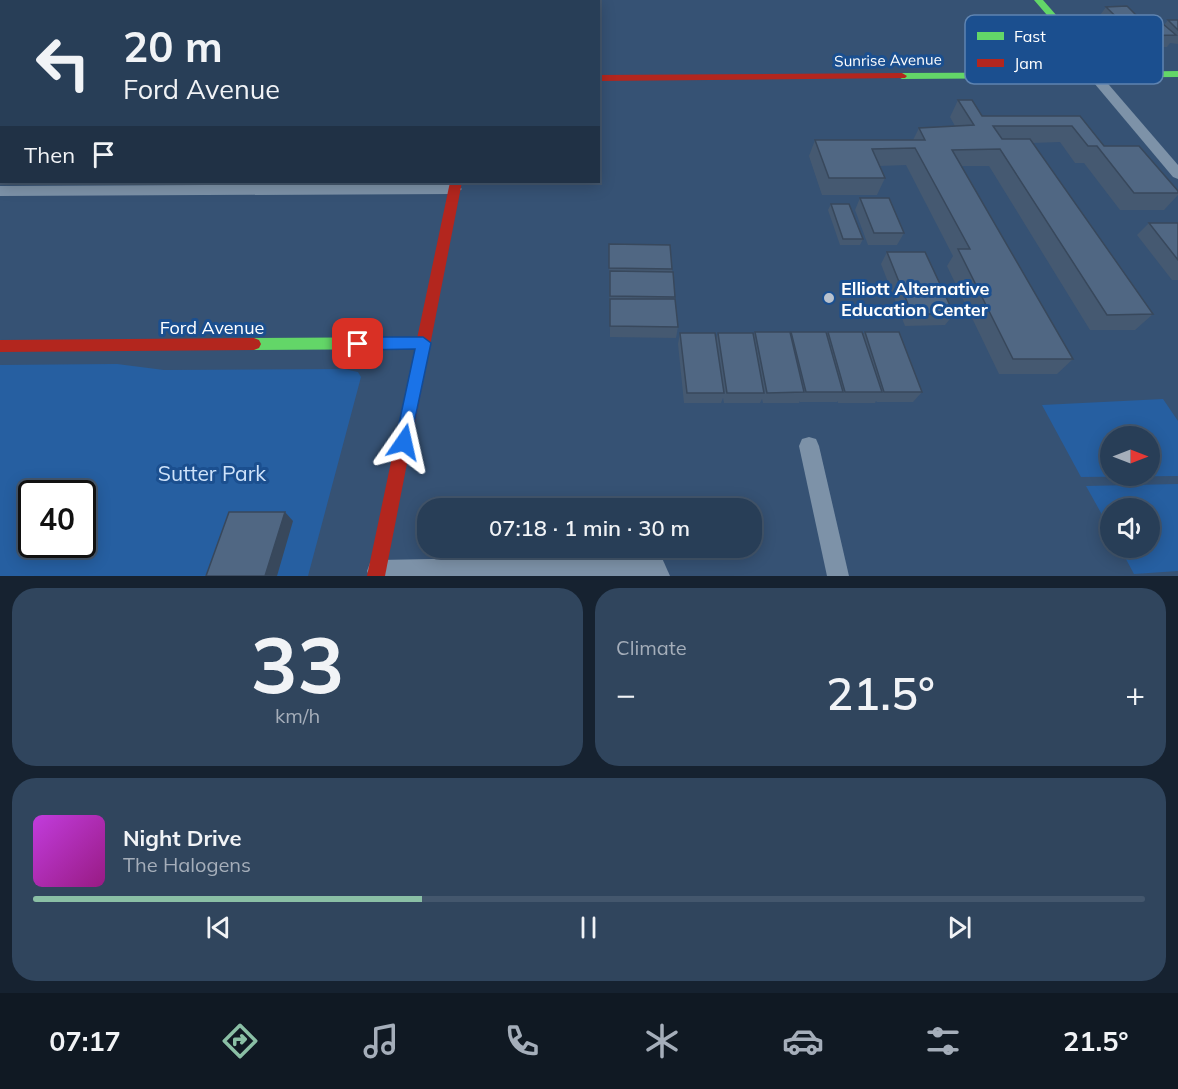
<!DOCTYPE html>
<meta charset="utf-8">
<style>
body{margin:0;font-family:Mulish,sans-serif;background:#30455d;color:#f1f3f6;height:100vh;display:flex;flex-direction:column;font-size:22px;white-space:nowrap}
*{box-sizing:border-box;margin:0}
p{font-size:20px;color:#a5aeba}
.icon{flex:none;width:33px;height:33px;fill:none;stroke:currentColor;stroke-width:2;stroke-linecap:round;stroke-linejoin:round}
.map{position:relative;height:576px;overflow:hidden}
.details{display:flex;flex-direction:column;gap:12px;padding:12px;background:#162230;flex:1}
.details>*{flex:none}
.hud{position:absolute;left:0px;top:0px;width:600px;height:183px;box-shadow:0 3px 15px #0003,0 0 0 2px #44576d;background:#283e57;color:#f1f3f6;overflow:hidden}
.needle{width:39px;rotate:90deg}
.controls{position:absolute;left:1100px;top:426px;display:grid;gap:12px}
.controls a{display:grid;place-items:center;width:60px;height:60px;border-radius:50%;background:#283e57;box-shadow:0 3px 15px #0003,0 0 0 2px #44576d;font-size:30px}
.speed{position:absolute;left:18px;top:480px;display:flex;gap:12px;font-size:30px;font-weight:700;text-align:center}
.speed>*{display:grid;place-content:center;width:78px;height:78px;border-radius:50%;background:#283e57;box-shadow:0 3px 15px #0003,0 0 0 2px #44576d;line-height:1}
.speed .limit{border:3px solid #111;border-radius:9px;background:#fff;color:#111}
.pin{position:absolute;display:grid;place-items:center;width:51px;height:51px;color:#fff;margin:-26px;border-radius:12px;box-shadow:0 3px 9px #0006}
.me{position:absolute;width:66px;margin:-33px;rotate:11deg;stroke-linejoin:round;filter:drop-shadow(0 0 4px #0008)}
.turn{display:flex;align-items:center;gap:21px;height:126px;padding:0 24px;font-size:27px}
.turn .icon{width:78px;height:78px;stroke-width:2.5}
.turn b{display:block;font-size:42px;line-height:51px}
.then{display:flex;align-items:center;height:57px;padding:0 24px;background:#0003;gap:12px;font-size:22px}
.big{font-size:45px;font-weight:600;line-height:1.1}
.details .tile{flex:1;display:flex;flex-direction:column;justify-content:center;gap:9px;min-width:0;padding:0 21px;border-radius:24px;background:#30455d}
.details .dial{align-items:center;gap:0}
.dial b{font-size:78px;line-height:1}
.song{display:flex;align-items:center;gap:18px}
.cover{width:72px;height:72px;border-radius:9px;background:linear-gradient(135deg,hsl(290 70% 55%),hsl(310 70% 35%))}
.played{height:6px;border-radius:3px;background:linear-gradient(90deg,#8abfa5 35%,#44576d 35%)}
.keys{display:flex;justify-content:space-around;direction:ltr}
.heat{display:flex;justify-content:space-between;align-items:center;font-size:33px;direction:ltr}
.details .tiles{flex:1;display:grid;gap:12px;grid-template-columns:1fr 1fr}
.tile:last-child{grid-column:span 2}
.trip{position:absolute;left:417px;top:498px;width:345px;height:60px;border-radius:24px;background:#283e57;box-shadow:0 3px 15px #0003,0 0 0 2px #44576d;font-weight:600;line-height:60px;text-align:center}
.dock{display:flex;height:96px;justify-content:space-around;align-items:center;background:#101923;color:#a5aeba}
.dock .icon{width:42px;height:42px}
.dock .selected{color:#8abfa5}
.dock b{font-size:27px;color:#f1f3f6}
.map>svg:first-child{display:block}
.green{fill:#265fa1;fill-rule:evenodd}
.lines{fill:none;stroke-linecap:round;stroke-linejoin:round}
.lane{fill:#7d92a8;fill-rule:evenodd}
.fast{fill:#63d668;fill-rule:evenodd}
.jam{fill:#b3261e;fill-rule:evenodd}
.wall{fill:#455971}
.shaded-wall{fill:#38485c}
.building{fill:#506783;stroke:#38485c;stroke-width:1.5}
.route{fill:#1a73e8;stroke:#114b97;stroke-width:1.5}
.poi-dot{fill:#b9c2ce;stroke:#1b4f8f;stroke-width:2}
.labels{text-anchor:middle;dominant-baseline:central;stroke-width:6;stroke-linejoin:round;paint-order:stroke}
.far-street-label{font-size:15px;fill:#fff;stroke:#1b4f8f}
.poi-label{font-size:18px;font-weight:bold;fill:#fff;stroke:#1b4f8f;text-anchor:start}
.street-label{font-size:18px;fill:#fff;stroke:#1b4f8f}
.near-park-label{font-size:21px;fill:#cfe3fa;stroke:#1b4f8f}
.key{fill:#1b4f8f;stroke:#5f84b1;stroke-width:1.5}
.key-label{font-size:16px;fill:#fff}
</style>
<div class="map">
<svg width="1178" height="576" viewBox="0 0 1178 576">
<rect width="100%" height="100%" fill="#365274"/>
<!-- green -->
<g class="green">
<path d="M 117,364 L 164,370 L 344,369 L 358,372 L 361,377 L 308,576 L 0,576 L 0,365 ZM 32,494 L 82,494 L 82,544 L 32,544 Z"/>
<path d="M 1163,399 L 1178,421 L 1178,476 L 1081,477 L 1042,405 ZM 1110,436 L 1149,436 L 1149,476 L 1110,476 Z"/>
<path d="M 1178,484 L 1178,571 L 1134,574 L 1120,548 L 1149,548 L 1149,508 L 1110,508 L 1110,529 L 1086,486 Z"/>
</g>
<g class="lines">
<!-- lane -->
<g class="lane">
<path d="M 1093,70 L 1097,71 L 1178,165 L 1178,179 L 1173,177 L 1089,77 L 1087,74 Z"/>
<path d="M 455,184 L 462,189 L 455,194 L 0,196 L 0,186 Z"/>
<path d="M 809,437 L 816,439 L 819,446 L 849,576 L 827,576 L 799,446 L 802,439 Z"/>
<path d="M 654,555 L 662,558 L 670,576 L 369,576 L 367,571 L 370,563 L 378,560 Z"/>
</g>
<!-- fast -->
<g class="fast">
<path d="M 490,0 L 498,0 L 489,2 Z"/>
<path d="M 1034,0 L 1043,0 L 1106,72 L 1178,71 L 1178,77 L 902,79 L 897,76 L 902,73 L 1096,72 Z"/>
<path d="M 423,337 L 428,339 L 430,343 L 428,347 L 423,349 L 254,350 L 249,348 L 247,344 L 249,340 L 254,338 Z"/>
</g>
<!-- jam -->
<g class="jam">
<path d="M 902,73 L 907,76 L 905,78 L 598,81 L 598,75 Z"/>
<rect x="0" y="78" width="2" height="6"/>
<path d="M 450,182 L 462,182 L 385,576 L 367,576 Z"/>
<path d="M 254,338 L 259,340 L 261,344 L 259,348 L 254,350 L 0,352 L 0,340 Z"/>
</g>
</g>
<!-- wall -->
<g class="wall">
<path d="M 1106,7 L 1140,19 L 1164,25 L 1168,20 L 1178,20 L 1178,44 L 1170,43 L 1167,47 L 1128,48 L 1098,18 Z"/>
<path d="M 958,100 L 982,116 L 1080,116 L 1104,146 L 1178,193 L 1178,195 L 1164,210 L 1120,210 L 1084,163 L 1075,163 L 1060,142 L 1032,143 L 1153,314 L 1135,330 L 1090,330 L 989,166 L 962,166 L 1073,359 L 1057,374 L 999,374 L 947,266 L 953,256 L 906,165 L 879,166 L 885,178 L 877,195 L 822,195 L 809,156 L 815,140 L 913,140 L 919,128 L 955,126 L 950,117 Z"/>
<path d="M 860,198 L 904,233 L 897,245 L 868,245 L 855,210 Z"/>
<path d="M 831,204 L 863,239 L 860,245 L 840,245 L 828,210 Z"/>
<path d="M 1149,223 L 1178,223 L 1178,280 L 1172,280 L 1137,235 Z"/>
<path d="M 609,244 L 672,269 L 678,327 L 676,338 L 610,337 Z"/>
<path d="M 887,252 L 954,314 L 945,325 L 905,326 L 881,264 Z"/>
<path d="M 755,332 L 790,334 L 791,332 L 827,334 L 828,332 L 863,334 L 865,332 L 922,392 L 913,402 L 877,402 L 876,401 L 875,403 L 838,403 L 838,401 L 837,402 L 800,402 L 800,401 L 799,403 L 763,403 L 762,399 L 760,403 L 724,403 L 723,398 L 721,403 L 684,403 L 678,344 L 680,333 L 716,339 L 718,333 L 753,336 Z"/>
</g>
<!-- shaded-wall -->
<path class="shaded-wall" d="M 285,512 L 293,521 L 277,576 L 265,576 Z"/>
<!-- building -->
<g class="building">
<path d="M 1127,6 L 1140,19 L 1157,19 L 1176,35 L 1136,36 L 1106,7 Z"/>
<path d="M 1168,20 L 1178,20 L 1178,30 Z"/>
<path d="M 958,100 L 972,100 L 982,116 L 1080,116 L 1104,146 L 1139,146 L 1178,191 L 1178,193 L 1134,193 L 1097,146 L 1088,146 L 1072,126 L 993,126 L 1002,139 L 1030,139 L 1153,314 L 1107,315 L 1000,149 L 952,150 L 1073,359 L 1013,359 L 958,249 L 970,249 L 915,148 L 872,149 L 885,178 L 829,178 L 815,140 L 925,140 L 919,128 L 974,125 Z"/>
<path d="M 860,198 L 889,198 L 904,233 L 874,233 Z"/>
<path d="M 831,204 L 849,204 L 863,239 L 843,239 Z"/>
<path d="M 1149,223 L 1178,223 L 1178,260 Z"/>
<path d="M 609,244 L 670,245 L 672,269 L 609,268 Z"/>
<path d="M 887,252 L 925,252 L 954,314 L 912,314 Z"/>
<path d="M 610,271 L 673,272 L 675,297 L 610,296 Z"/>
<path d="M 610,299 L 675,299 L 678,327 L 610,326 Z"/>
<path d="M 755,332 L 790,332 L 804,392 L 767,393 Z"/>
<path d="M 791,332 L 826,332 L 843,392 L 806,392 Z"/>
<path d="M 828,332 L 862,332 L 882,392 L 845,392 Z"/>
<path d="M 865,332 L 899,332 L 922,392 L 884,392 Z"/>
<path d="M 680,333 L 715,333 L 724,393 L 687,393 Z"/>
<path d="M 718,333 L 753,333 L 764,393 L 727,393 Z"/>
<path d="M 229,512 L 285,512 L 265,576 L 206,576 Z"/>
</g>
<!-- route -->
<path class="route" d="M 358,337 L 423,337 L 431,343 L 409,447 L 404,449 L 398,447 L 395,442 L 415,349 L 358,350 L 350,344 Z"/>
<!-- markers -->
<circle class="poi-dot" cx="829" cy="298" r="6"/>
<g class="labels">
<!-- far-street labels -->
<g class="far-street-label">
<text transform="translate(888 60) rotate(-1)">Sunrise Avenue</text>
</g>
<!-- poi labels -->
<g class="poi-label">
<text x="841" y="288">Elliott Alternative<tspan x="841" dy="21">Education Center</tspan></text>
</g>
<!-- street labels -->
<g class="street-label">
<text x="212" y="327">Ford Avenue</text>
</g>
<!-- near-park labels -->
<g class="near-park-label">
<text x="212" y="473">Sutter Park</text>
</g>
</g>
<!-- legend -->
<rect x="965" y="15" width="198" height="69" rx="9" class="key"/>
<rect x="977" y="32" width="27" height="8" fill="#63d668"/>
<rect x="977" y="59" width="27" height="8" fill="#b3261e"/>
<g class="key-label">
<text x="1014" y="42">Fast</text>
<text x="1014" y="69">Jam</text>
</g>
</svg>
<div class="controls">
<a><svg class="needle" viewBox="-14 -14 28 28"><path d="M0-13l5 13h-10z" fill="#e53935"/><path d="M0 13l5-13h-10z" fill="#a5aeba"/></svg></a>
<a><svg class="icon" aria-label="sound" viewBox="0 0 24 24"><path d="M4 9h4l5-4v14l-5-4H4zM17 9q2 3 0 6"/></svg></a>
</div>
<div class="speed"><div class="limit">40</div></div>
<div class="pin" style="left:358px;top:344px;background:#d93025"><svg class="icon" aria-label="arrive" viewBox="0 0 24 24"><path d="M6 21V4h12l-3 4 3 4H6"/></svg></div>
<svg class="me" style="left:404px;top:442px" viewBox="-20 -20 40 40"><path d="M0-17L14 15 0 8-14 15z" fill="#1a73e8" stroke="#fff" stroke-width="4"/></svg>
<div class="trip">07:18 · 1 min · 30 m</div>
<div class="hud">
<div class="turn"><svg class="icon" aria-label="left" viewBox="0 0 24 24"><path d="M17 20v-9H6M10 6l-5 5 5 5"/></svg><div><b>20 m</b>Ford Avenue</div></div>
<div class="then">Then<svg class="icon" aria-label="arrive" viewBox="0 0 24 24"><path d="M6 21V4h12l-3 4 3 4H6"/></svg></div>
</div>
</div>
<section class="details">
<div class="tiles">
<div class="tile dial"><b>33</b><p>km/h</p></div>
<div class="tile"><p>Climate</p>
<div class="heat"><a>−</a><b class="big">21.5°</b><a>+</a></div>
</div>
<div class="tile">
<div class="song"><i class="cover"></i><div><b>Night Drive</b><p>The Halogens</p></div></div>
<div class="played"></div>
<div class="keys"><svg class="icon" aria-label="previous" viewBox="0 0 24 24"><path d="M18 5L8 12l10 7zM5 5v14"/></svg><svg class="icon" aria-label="pause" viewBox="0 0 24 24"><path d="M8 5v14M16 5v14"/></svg><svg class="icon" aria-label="next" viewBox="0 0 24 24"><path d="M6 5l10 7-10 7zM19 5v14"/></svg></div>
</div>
</div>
</section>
<nav class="dock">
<b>07:17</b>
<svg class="icon selected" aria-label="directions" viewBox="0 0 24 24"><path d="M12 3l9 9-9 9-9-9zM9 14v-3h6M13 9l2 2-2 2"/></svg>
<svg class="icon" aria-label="music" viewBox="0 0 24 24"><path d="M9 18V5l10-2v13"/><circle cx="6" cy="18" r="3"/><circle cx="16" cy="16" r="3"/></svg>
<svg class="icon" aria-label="phone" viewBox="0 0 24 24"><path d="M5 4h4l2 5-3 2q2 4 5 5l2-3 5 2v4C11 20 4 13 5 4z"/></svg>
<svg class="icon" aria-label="climate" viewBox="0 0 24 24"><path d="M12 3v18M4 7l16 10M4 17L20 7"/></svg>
<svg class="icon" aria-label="car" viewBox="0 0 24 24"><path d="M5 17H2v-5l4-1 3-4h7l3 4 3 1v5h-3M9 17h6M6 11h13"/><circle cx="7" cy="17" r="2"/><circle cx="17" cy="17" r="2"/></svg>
<svg class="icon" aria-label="filters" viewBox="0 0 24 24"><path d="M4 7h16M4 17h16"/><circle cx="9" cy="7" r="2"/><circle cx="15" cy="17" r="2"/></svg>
<b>21.5°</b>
</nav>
